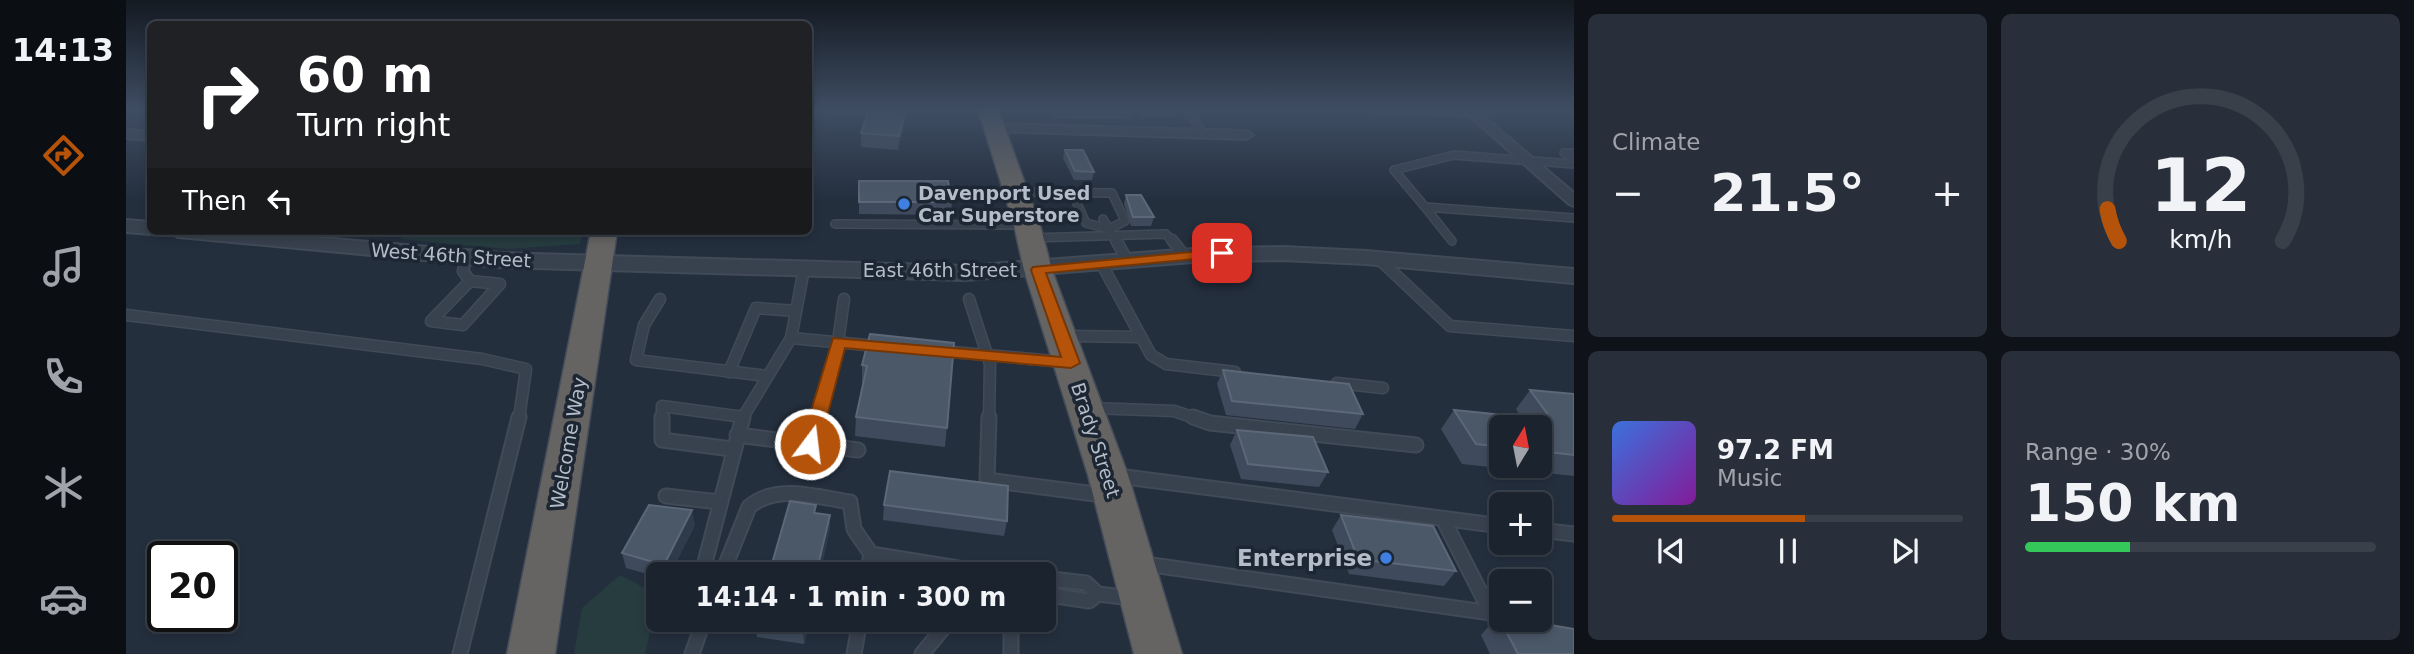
<!DOCTYPE html>
<meta charset="utf-8">
<style>
body{margin:0;font-family:"DejaVu Sans",sans-serif;background:#282f3a;color:#f1f3f6;height:100vh;display:flex;flex-direction:column;font-size:26px;white-space:nowrap}
*{box-sizing:border-box;margin:0}
p{font-size:23px;color:#a0a4aa}
.icon{flex:none;width:38px;height:38px;fill:none;stroke:currentColor;stroke-width:2;stroke-linecap:round;stroke-linejoin:round}
.map{position:relative;flex:1;overflow:hidden}
.panel{display:flex;flex-direction:column;gap:14px;padding:14px;background:#0f1319;width:840px}
.panel>*{flex:none}
.hud{position:absolute;left:21px;top:21px;width:665px;height:214px;border-radius:10px;box-shadow:0 4px 10px #0003,0 0 0 2px #39404a;background:#202124;color:#fff;overflow:hidden}
.needle{width:46px;rotate:10deg}
.controls{position:absolute;left:1363px;top:415px;display:grid;gap:14px}
.controls a{display:grid;place-items:center;width:63px;height:63px;border-radius:10px;background:#1b232e;box-shadow:0 4px 10px #0003,0 0 0 2px #39404a;font-size:35px}
.speed{position:absolute;left:21px;top:541px;display:flex;gap:14px;font-size:35px;font-weight:700;text-align:center}
.speed>*{display:grid;place-content:center;width:91px;height:91px;border-radius:50%;background:#1b232e;box-shadow:0 4px 10px #0003,0 0 0 2px #39404a;line-height:1}
.speed .limit{border:4px solid #111;border-radius:10px;background:#fff;color:#111}
.pin{position:absolute;display:grid;place-items:center;width:60px;height:60px;color:#fff;margin:-30px;border-radius:14px;box-shadow:0 4px 10px #0006}
.me{position:absolute;width:77px;margin:-38px;rotate:15deg;stroke-linejoin:round;filter:drop-shadow(0 0 5px #0008)}
.turn{display:flex;align-items:center;gap:24px;height:147px;padding:0 35px;font-size:32px}
.turn .icon{width:91px;height:91px;stroke-width:2.5}
.turn b{display:block;font-size:49px;line-height:60px}
.then{display:flex;align-items:center;height:66px;padding:0 35px;background:#0003;gap:14px;font-size:26px}
.big{font-size:52px;font-weight:600;line-height:1.1}
.panel .card{flex:1;display:flex;flex-direction:column;justify-content:center;gap:10px;min-width:0;padding:0 24px;border-radius:10px;background:#282f3a}
.panel .dial{align-items:center;gap:0}
.dial svg{height:182px;overflow:visible;fill:none;stroke:#39404a;stroke-width:7;stroke-linecap:round;text-anchor:middle}
.dial text{fill:#f1f3f6;stroke:none}
.song{display:flex;align-items:center;gap:21px}
.cover{width:84px;height:84px;border-radius:10px;background:linear-gradient(135deg,hsl(220 70% 55%),hsl(290 70% 35%))}
.played{height:7px;border-radius:4px;background:linear-gradient(90deg,#b45309 55%,#39404a 55%)}
.keys{display:flex;justify-content:space-around;direction:ltr}
.heat{display:flex;justify-content:space-between;align-items:center;font-size:38px;direction:ltr}
.charge{height:10px;border-radius:5px;background:linear-gradient(90deg,#34c759 30%,#39404a 0)}
.panel .tiles{flex:1;display:grid;gap:14px;grid-template-columns:repeat(2,1fr)}
.trip{position:absolute;left:520px;top:562px;width:410px;height:70px;border-radius:10px;background:#1b232e;box-shadow:0 4px 10px #0003,0 0 0 2px #39404a;font-weight:600;line-height:70px;text-align:center}
main{display:flex;flex:1;min-height:0}
.tab-bar{display:flex;flex-direction:column;width:126px;justify-content:space-around;align-items:center;background:#0b0e12;color:#a0a4aa}
.tab-bar .icon{width:49px;height:49px}
.tab-bar .current{color:#b45309}
.tab-bar b{font-size:32px;color:#f1f3f6}
.map>svg:first-child{display:block}
.green{fill:#263c3f}
.lines{fill:none;stroke-linecap:round;stroke-linejoin:round}
.service-far2-casing{stroke:#414a57;stroke-width:10}
.service-far1-casing{stroke:#414a57;stroke-width:13}
.service-casing{stroke:#414a57;stroke-width:17}
.minor-casing{stroke:#414a57;stroke-width:4}
.tertiary-casing{stroke:#414a57;stroke-width:4}
.trunk-casing{stroke:#434c59;stroke-width:3}
.service-far2{stroke:#38414e;stroke-width:7}
.service-far1{stroke:#38414e;stroke-width:10}
.service{stroke:#38414e;stroke-width:13}
.minor{fill:#38414e;fill-rule:evenodd}
.tertiary{fill:#38414e;fill-rule:evenodd}
.trunk{fill:#656462;fill-rule:evenodd}
.wall{fill:#3f4b5c;fill-rule:evenodd}
.shaded-wall{fill:#2f3b4b}
.building{fill:#4b5868;stroke:#5c6777;stroke-width:2}
.route{fill:#b45309;stroke:#753606;stroke-width:2}
.shop-dot{fill:#3f7fe0;stroke:#1d2633;stroke-width:2.5}
.labels{text-anchor:middle;dominant-baseline:central;stroke-width:7;stroke-linejoin:round;paint-order:stroke}
.poi-label{font-size:19px;font-weight:bold;fill:#b4bcc9;stroke:#1d2633;text-anchor:start}
.street-label{font-size:19px;fill:#b4bcc9;stroke:#1d2633}
.near-poi-label{font-size:23px;font-weight:bold;fill:#b4bcc9;stroke:#1d2633;text-anchor:end}
</style>
<main>
<nav class="tab-bar">
<b>14:13</b>
<svg class="icon current" aria-label="directions" viewBox="0 0 24 24"><path d="M12 3l9 9-9 9-9-9zM9 14v-3h6M13 9l2 2-2 2"/></svg>
<svg class="icon" aria-label="music" viewBox="0 0 24 24"><path d="M9 18V5l10-2v13"/><circle cx="6" cy="18" r="3"/><circle cx="16" cy="16" r="3"/></svg>
<svg class="icon" aria-label="phone" viewBox="0 0 24 24"><path d="M5 4h4l2 5-3 2q2 4 5 5l2-3 5 2v4C11 20 4 13 5 4z"/></svg>
<svg class="icon" aria-label="climate" viewBox="0 0 24 24"><path d="M12 3v18M4 7l16 10M4 17L20 7"/></svg>
<svg class="icon" aria-label="car" viewBox="0 0 24 24"><path d="M5 17H2v-5l4-1 3-4h7l3 4 3 1v5h-3M9 17h6M6 11h13"/><circle cx="7" cy="17" r="2"/><circle cx="17" cy="17" r="2"/></svg>
</nav>
<div class="map">
<svg width="1448" height="654" viewBox="0 0 1448 654">
<rect width="100%" height="100%" fill="#242f3e"/>
<!-- green -->
<g class="green">
<path d="M 284,231 L 457,231 L 454,244 L 381,249 L 275,239 Z"/>
<path d="M 494,575 L 532,595 L 519,654 L 448,654 L 456,608 Z"/>
</g>
<g class="lines">
<defs>
<g id="service-far2">
<path d="M 927,109 L 930,113 L 1002,114 L 999,109"/>
<path d="M 1060,109 L 1076,132"/>
<path d="M 1247,109 L 1348,113"/>
<path d="M 1448,153 L 1438,153 L 1448,160"/>
<path d="M 890,192 L 986,193 L 999,221 L 983,229 L 960,223 L 946,193"/>
<path d="M 1299,207 L 1268,170 L 1328,155 L 1448,164"/>
<path d="M 977,219 L 991,242"/>
<path d="M 709,224 L 900,225"/>
<path d="M 905,238 L 1040,234 L 1047,242"/>
<path d="M 1326,241 L 1299,207 L 1448,218"/>
</g>
<g id="service-far1">
<path d="M 990,240 L 1001,260"/>
<path d="M 1046,240 L 1058,255"/>
<path d="M 340,258 L 337,271 L 344,281"/>
<path d="M 1254,260 L 1324,326 L 1448,336"/>
<path d="M 975,263 L 1025,355 L 1040,364 L 1109,372"/>
<path d="M 344,281 L 374,284 L 337,325 L 305,321 Z"/>
<path d="M 534,299 L 518,325 L 510,360 L 641,376"/>
<path d="M 843,299 L 864,364 L 863,419"/>
<path d="M 0,315 L 356,359 L 400,369 L 393,419"/>
<path d="M 941,336 L 1015,337"/>
<path d="M 665,338 L 751,346"/>
<path d="M 815,351 L 940,362"/>
<path d="M 603,372 L 630,308 L 670,311"/>
<path d="M 1211,383 L 1257,388"/>
<path d="M 966,408 L 1048,411 L 1072,419"/>
<path d="M 536,419 L 536,406 L 617,417"/>
<path d="M 616,419 L 665,338 L 678,269"/>
<path d="M 691,419 L 712,342 L 718,299"/>
</g>
<g id="service">
<path d="M 536,417 L 536,440 L 606,449"/>
<path d="M 863,417 L 861,480 L 977,495"/>
<path d="M 1067,417 L 1084,423 L 1290,445"/>
<path d="M 611,435 L 732,450"/>
<path d="M 684,444 L 691,417"/>
<path d="M 992,476 L 1376,526"/>
<path d="M 540,496 L 593,502"/>
<path d="M 1414,530 L 1448,534"/>
<path d="M 745,554 L 869,574"/>
<path d="M 1019,564 L 1365,613 L 1317,519"/>
<path d="M 576,574 L 617,417"/>
<path d="M 596,574 L 623,507 C 651,483 691,497 724,502 L 728,529 L 745,554 L 741,574"/>
<path d="M 917,578 L 960,583 L 972,594 L 1005,598"/>
<path d="M 917,594 L 963,601 L 972,594"/>
<path d="M 885,620 L 885,654"/>
<path d="M 334,654 L 393,417"/>
<path d="M 566,654 L 578,620"/>
<path d="M 728,654 L 734,620"/>
<path d="M 796,654 L 824,620"/>
</g>
<g id="minor">
<path d="M 1336,109 L 1349,109 L 1448,193 L 1448,206 L 1443,204 Z"/>
<path d="M 869,124 L 1120,131 L 1127,135 L 1120,139 L 864,131 L 864,125 Z"/>
<path d="M 0,130 L 24,132 L 24,140 L 0,138 Z"/>
</g>
<g id="tertiary">
<path d="M 0,220 L 24,222 L 24,231 L 32,231 L 24,234 L 0,232 Z"/>
<path d="M 42,231 L 114,231 L 374,253 L 839,266 L 1080,248 L 1157,247 L 1240,251 L 1448,269 L 1448,283 L 1240,264 L 1157,260 L 1080,261 L 839,280 L 374,267 L 52,237 Z"/>
</g>
<g id="trunk">
<path d="M 852,109 L 872,109 L 914,225 L 926,270 L 1002,475 L 1056,654 L 1008,654 L 962,475 L 898,270 L 888,225 Z"/>
<path d="M 465,231 L 491,231 L 429,654 L 381,654 Z"/>
</g>
</defs>
<!-- service-far2 casing -->
<use href="#service-far2" class="service-far2-casing"/>
<!-- service-far1 casing -->
<use href="#service-far1" class="service-far1-casing"/>
<!-- service casing -->
<use href="#service" class="service-casing"/>
<!-- minor casing -->
<use href="#minor" class="minor-casing"/>
<!-- tertiary casing -->
<use href="#tertiary" class="tertiary-casing"/>
<!-- trunk casing -->
<use href="#trunk" class="trunk-casing"/>
<!-- service-far2 -->
<use href="#service-far2" class="service-far2"/>
<!-- service-far1 -->
<use href="#service-far1" class="service-far1"/>
<!-- service -->
<use href="#service" class="service"/>
<!-- minor -->
<use href="#minor" class="minor"/>
<!-- tertiary -->
<use href="#tertiary" class="tertiary"/>
<!-- trunk -->
<use href="#trunk" class="trunk"/>
</g>
<!-- wall -->
<g class="wall">
<path d="M 682,109 L 780,109 L 779,123 L 772,150 L 735,147 L 735,133 L 741,116 L 682,112 Z"/>
<path d="M 1011,109 L 1051,109 L 1049,117 L 1017,117 Z"/>
<path d="M 939,150 L 968,172 L 966,180 L 948,180 L 937,158 Z"/>
<path d="M 733,181 L 826,202 L 825,215 L 733,214 Z"/>
<path d="M 1000,195 L 1028,217 L 1025,226 L 1005,226 L 998,204 Z"/>
<path d="M 828,343 L 819,447 L 729,436 L 730,417 L 737,385 L 736,384 L 736,365 Z"/>
<path d="M 1097,370 L 1237,414 L 1229,429 L 1100,415 L 1091,384 Z"/>
<path d="M 1404,390 L 1448,394 L 1448,476 L 1336,464 L 1315,429 L 1328,410 L 1395,417 L 1390,409 ZM 1376,427 L 1414,427 L 1414,466 L 1376,466 Z"/>
<path d="M 1111,430 L 1202,472 L 1193,487 L 1115,479 L 1104,445 Z"/>
<path d="M 758,505 L 881,521 L 878,536 L 757,520 Z"/>
<path d="M 1215,515 L 1330,571 L 1318,586 L 1223,574 L 1206,530 Z"/>
<path d="M 569,525 L 544,574 L 532,574 L 532,577 L 500,568 L 496,553 Z"/>
<path d="M 1372,616 L 1448,654 L 1364,654 L 1355,635 Z"/>
<path d="M 684,620 L 678,644 L 631,637 L 629,622 Z"/>
</g>
<!-- shaded-wall -->
<g class="shaded-wall">
<path d="M 780,109 L 779,123 L 772,150 L 773,136 Z"/>
<path d="M 566,510 L 569,525 L 544,574 L 540,574 L 538,565 Z"/>
<path d="M 704,515 L 704,530 L 694,574 L 690,574 Z"/>
<path d="M 679,620 L 684,620 L 678,644 L 677,630 Z"/>
</g>
<!-- building -->
<g class="building">
<path d="M 743,109 L 780,109 L 773,136 L 735,133 Z"/>
<path d="M 939,150 L 957,150 L 968,172 L 949,171 Z"/>
<path d="M 733,181 L 822,181 L 826,202 L 733,202 Z"/>
<path d="M 1000,195 L 1015,195 L 1028,217 L 1007,217 Z"/>
<path d="M 744,334 L 828,343 L 821,428 L 730,417 L 741,366 L 736,365 Z"/>
<path d="M 1097,370 L 1223,384 L 1237,414 L 1106,401 Z"/>
<path d="M 1404,390 L 1448,394 L 1448,455 L 1414,451 L 1414,427 L 1376,427 L 1376,447 L 1350,444 L 1328,410 L 1426,420 Z"/>
<path d="M 1111,430 L 1187,437 L 1202,472 L 1122,464 Z"/>
<path d="M 764,471 L 882,486 L 881,521 L 758,505 Z"/>
<path d="M 664,501 L 690,505 L 688,513 L 704,515 L 690,574 L 643,574 Z"/>
<path d="M 523,505 L 566,510 L 538,565 L 496,553 Z"/>
<path d="M 1215,515 L 1307,526 L 1330,571 L 1232,559 Z"/>
<path d="M 1372,616 L 1376,616 L 1376,620 L 1395,620 L 1448,629 L 1448,654 L 1392,654 Z"/>
<path d="M 630,620 L 679,620 L 677,630 L 629,622 Z"/>
</g>
<!-- sky -->
<linearGradient id="sky" x2="0" y2="1"><stop stop-color="#141a22"/><stop offset="0.55" stop-color="#3f4d63"/><stop offset="1" stop-color="#3f4d63" stop-opacity="0"/></linearGradient>
<rect width="1448" height="200" fill="url(#sky)"/>
<!-- route -->
<path class="route" d="M 1096,249 L 1103,253 L 1101,256 L 920,273 L 954,363 L 945,368 L 719,348 L 694,444 L 684,451 L 675,444 L 707,338 L 935,357 L 905,270 L 907,267 Z"/>
<!-- markers -->
<g class="shop-dot">
<circle cx="778" cy="204" r="7"/>
<circle cx="1260" cy="558" r="7"/>
</g>
<g class="labels">
<!-- poi labels -->
<g class="poi-label">
<text x="792" y="193">Davenport Used<tspan x="792" dy="22">Car Superstore</tspan></text>
</g>
<!-- street labels -->
<g class="street-label">
<text transform="translate(325 255) rotate(4)">West 46th Street</text>
<text x="814" y="270">East 46th Street</text>
<text transform="translate(970 440) rotate(72)">Brady Street</text>
<text transform="translate(442 443) rotate(-80)">Welcome Way</text>
</g>
<!-- near-poi labels -->
<g class="near-poi-label">
<text x="1246" y="558">Enterprise</text>
</g>
</g>
</svg>
<div class="controls">
<a><svg class="needle" viewBox="-14 -14 28 28"><path d="M0-13l5 13h-10z" fill="#e53935"/><path d="M0 13l5-13h-10z" fill="#a0a4aa"/></svg></a>
<a>+</a>
<a>−</a>
</div>
<div class="speed"><div class="limit">20</div></div>
<div class="pin" style="left:1096px;top:253px;background:#d93025"><svg class="icon" aria-label="arrive" viewBox="0 0 24 24"><path d="M6 21V4h12l-3 4 3 4H6"/></svg></div>
<svg class="me" style="left:684px;top:444px" viewBox="-20 -20 40 40"><circle r="17" fill="#b45309" stroke="#fff" stroke-width="3"/><path d="M0-11L8 9 0 5-8 9z" fill="#fff"/></svg>
<div class="trip">14:14 · 1 min · 300 m</div>
<div class="hud">
<div class="turn"><svg class="icon" aria-label="right" viewBox="0 0 24 24"><path d="M7 20v-9h11M14 6l5 5-5 5"/></svg><div><b>60 m</b>Turn right</div></div>
<div class="then">Then<svg class="icon" aria-label="left" viewBox="0 0 24 24"><path d="M17 20v-9H6M10 6l-5 5 5 5"/></svg></div>
</div>
</div>
<section class="panel">
<div class="tiles">
<div class="card"><p>Climate</p>
<div class="heat"><a>−</a><b class="big">21.5°</b><a>+</a></div>
</div>
<div class="card dial"><svg viewBox="0 0 100 80">
<path d="M14 69A42 42 0 1 1 86 69"/>
<path d="M14 69A42 42 0 0 1 9 55" stroke="#b45309"/>
<text x="50" y="56" font-size="32" font-weight="700">12</text>
<text x="50" y="72" font-size="11">km/h</text>
</svg></div>
<div class="card">
<div class="song"><i class="cover"></i><div><b>97.2 FM</b><p>Music</p></div></div>
<div class="played"></div>
<div class="keys"><svg class="icon" aria-label="previous" viewBox="0 0 24 24"><path d="M18 5L8 12l10 7zM5 5v14"/></svg><svg class="icon" aria-label="pause" viewBox="0 0 24 24"><path d="M8 5v14M16 5v14"/></svg><svg class="icon" aria-label="next" viewBox="0 0 24 24"><path d="M6 5l10 7-10 7zM19 5v14"/></svg></div>
</div>
<div class="card"><p>Range · 30%</p><b class="big">150 km</b><div class="charge"></div></div>
</div>
</section>
</main>
